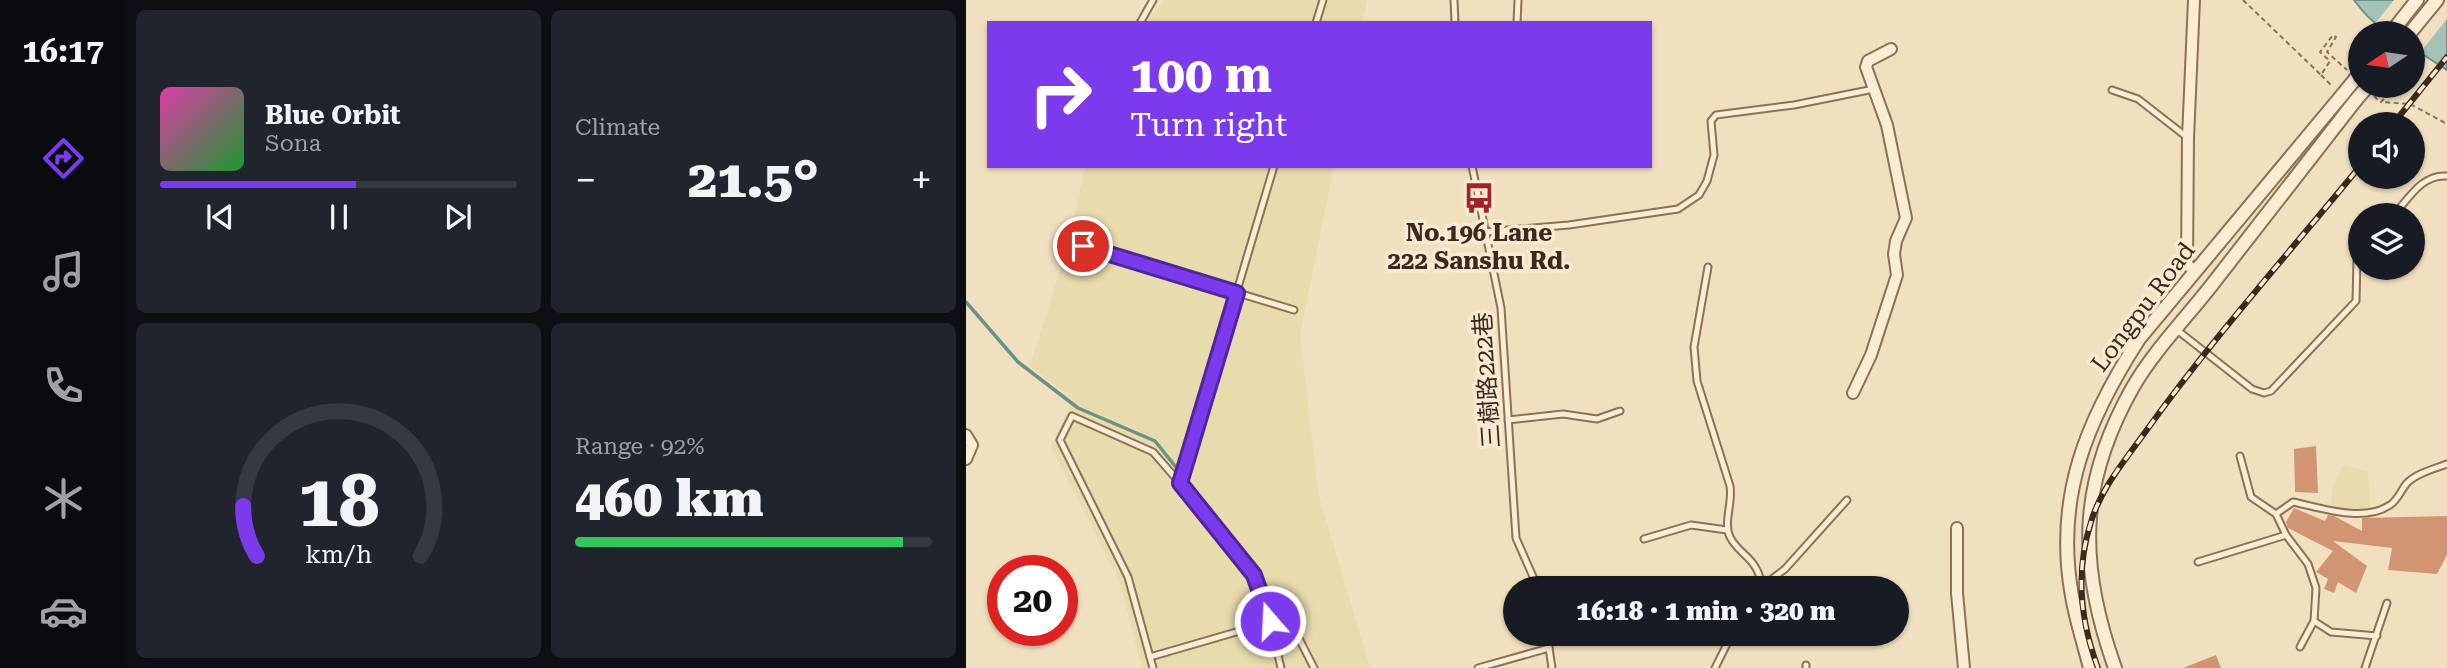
<!DOCTYPE html>
<meta charset="utf-8">
<style>
body{margin:0;font-family:"Roboto Serif","Noto Sans TC",serif;background:#20242c;color:#f1f3f6;height:100vh;display:flex;flex-direction:column;font-size:26px;white-space:nowrap}
*{box-sizing:border-box;margin:0}
p{font-size:23px;color:#9ea1a6}
.icon{flex:none;width:38px;height:38px;fill:none;stroke:currentColor;stroke-width:2;stroke-linecap:round;stroke-linejoin:round}
.map{position:relative;flex:1;overflow:hidden}
.side{display:flex;flex-direction:column;gap:10px;padding:10px;background:#0d0f14;width:840px}
.side>*{flex:none}
.guide{position:absolute;left:21px;top:21px;width:665px;height:147px;border-radius:0px;box-shadow:0 2px 5px #0004;background:#7c3aed;color:#fff;overflow:hidden}
.needle{width:46px;rotate:257deg}
.controls{position:absolute;left:1382px;top:21px;display:grid;gap:14px}
.controls a{display:grid;place-items:center;width:77px;height:77px;border-radius:50%;background:#171b24;box-shadow:0 2px 5px #0004;font-size:35px}
.speed{position:absolute;left:21px;top:555px;display:flex;gap:14px;font-size:35px;font-weight:700;text-align:center}
.speed>*{display:grid;place-content:center;width:91px;height:91px;border-radius:50%;background:#171b24;box-shadow:0 2px 5px #0004;line-height:1}
.speed .limit{border:10px solid #d22;background:#fff;color:#111}
.pin{position:absolute;display:grid;place-items:center;width:60px;height:60px;color:#fff;margin:-30px;border:4px solid #fff;border-radius:50%;box-shadow:0 2px 7px #0007}
.me{position:absolute;width:77px;margin:-38px;rotate:341deg;stroke-linejoin:round;filter:drop-shadow(0 0 5px #0008)}
.turn{display:flex;align-items:center;gap:24px;height:147px;padding:0 28px;font-size:32px}
.turn .icon{width:91px;height:91px;stroke-width:2.5}
.turn b{display:block;font-size:49px;line-height:60px}
.big{font-size:52px;font-weight:800;line-height:1.1}
.side .widget{flex:1;display:flex;flex-direction:column;justify-content:center;gap:10px;min-width:0;padding:0 24px;border-radius:10px;background:#20242c}
.side .dial{align-items:center;gap:0}
.dial svg{height:182px;overflow:visible;fill:none;stroke:#363941;stroke-width:7;stroke-linecap:round;text-anchor:middle}
.dial text{fill:#f1f3f6;stroke:none}
.song{display:flex;align-items:center;gap:21px}
.cover{width:84px;height:84px;border-radius:10px;background:linear-gradient(135deg,hsl(320 70% 55%),hsl(130 70% 35%))}
.played{height:7px;border-radius:4px;background:linear-gradient(90deg,#7c3aed 55%,#363941 55%)}
.keys{display:flex;justify-content:space-around;direction:ltr}
.heat{display:flex;justify-content:space-between;align-items:center;font-size:38px;direction:ltr}
.charge{height:10px;border-radius:5px;background:linear-gradient(90deg,#34c759 92%,#363941 0)}
.side .tiles{flex:1;display:grid;gap:10px;grid-template-columns:repeat(2,1fr)}
.trip{position:absolute;left:537px;top:576px;width:406px;height:70px;border-radius:35px;background:#171b24;box-shadow:0 2px 5px #0004;font-weight:800;line-height:70px;text-align:center}
main{display:flex;flex:1;min-height:0}
.menu{display:flex;flex-direction:column;width:126px;justify-content:space-around;align-items:center;background:#090b0e;color:#9ea1a6}
.menu .icon{width:49px;height:49px}
.menu .active{color:#7c3aed}
.menu b{font-size:32px;color:#f1f3f6}
.map>svg:first-child{display:block}
.farmland{fill:#e8dbad}
.water{fill:#a4c3b8;stroke:#6a9286;stroke-width:2}
.pier{fill:#f1e0c0}
.lines{fill:none;stroke-linecap:round;stroke-linejoin:round}
.stream{stroke:#6a9286;stroke-width:3.5}
.building{fill:#d29573}
.service-casing{stroke:#8c7057;stroke-width:9}
.minor-casing{stroke:#8c7057;stroke-width:14}
.tertiary-casing{stroke:#8c7057;stroke-width:16}
.path{stroke:#8c7057;stroke-width:2;stroke-dasharray:5 3.5;stroke-linecap:butt}
.service{stroke:#fbedd4;stroke-width:5}
.minor{stroke:#fbedd4;stroke-width:10}
.tertiary{stroke:#fbedd4;stroke-width:12}
.rail-casing{stroke:#3a291c;stroke-width:6}
.rail{stroke:#f8ead1;stroke-width:3.5;stroke-dasharray:10;stroke-linecap:butt}
.tertiary-bridge-casing{stroke:#8c7057;stroke-width:16;stroke-linecap:butt}
.path-bridge{stroke:#8c7057;stroke-width:2;stroke-dasharray:5 3.5;stroke-linecap:butt}
.tertiary-bridge{stroke:#fbedd4;stroke-width:12}
.route-casing{stroke:#51269a;stroke-width:18}
.route{stroke:#7c3aed;stroke-width:12}
.labels{text-anchor:middle;dominant-baseline:central;stroke-width:7;stroke-linejoin:round;paint-order:stroke}
.poi-label{font-size:24px;font-weight:bold;fill:#3a291c;stroke:#f8ead1}
.street-label{font-size:24px;fill:#3a291c;stroke:#f8ead1}
</style>
<main>
<nav class="menu">
<b>16:17</b>
<svg class="icon active" aria-label="directions" viewBox="0 0 24 24"><path d="M12 3l9 9-9 9-9-9zM9 14v-3h6M13 9l2 2-2 2"/></svg>
<svg class="icon" aria-label="music" viewBox="0 0 24 24"><path d="M9 18V5l10-2v13"/><circle cx="6" cy="18" r="3"/><circle cx="16" cy="16" r="3"/></svg>
<svg class="icon" aria-label="phone" viewBox="0 0 24 24"><path d="M5 4h4l2 5-3 2q2 4 5 5l2-3 5 2v4C11 20 4 13 5 4z"/></svg>
<svg class="icon" aria-label="climate" viewBox="0 0 24 24"><path d="M12 3v18M4 7l16 10M4 17L20 7"/></svg>
<svg class="icon" aria-label="car" viewBox="0 0 24 24"><path d="M5 17H2v-5l4-1 3-4h7l3 4 3 1v5h-3M9 17h6M6 11h13"/><circle cx="7" cy="17" r="2"/><circle cx="17" cy="17" r="2"/></svg>
</nav>
<section class="side">
<div class="tiles">
<div class="widget">
<div class="song"><i class="cover"></i><div><b>Blue Orbit</b><p>Sona</p></div></div>
<div class="played"></div>
<div class="keys"><svg class="icon" aria-label="previous" viewBox="0 0 24 24"><path d="M18 5L8 12l10 7zM5 5v14"/></svg><svg class="icon" aria-label="pause" viewBox="0 0 24 24"><path d="M8 5v14M16 5v14"/></svg><svg class="icon" aria-label="next" viewBox="0 0 24 24"><path d="M6 5l10 7-10 7zM19 5v14"/></svg></div>
</div>
<div class="widget"><p>Climate</p>
<div class="heat"><a>−</a><b class="big">21.5°</b><a>+</a></div>
</div>
<div class="widget dial"><svg viewBox="0 0 100 80">
<path d="M14 69A42 42 0 1 1 86 69"/>
<path d="M14 69A42 42 0 0 1 8 47" stroke="#7c3aed"/>
<text x="50" y="56" font-size="32" font-weight="700">18</text>
<text x="50" y="72" font-size="11">km/h</text>
</svg></div>
<div class="widget"><p>Range · 92%</p><b class="big">460 km</b><div class="charge"></div></div>
</div>
</section>
<div class="map">
<svg width="1481" height="668" viewBox="0 0 1481 668">
<rect width="100%" height="100%" fill="#f1e0c0"/>
<!-- farmland -->
<g class="farmland">
<path d="M 198,0 L 401,0 L 396,23 L 181,23 Z"/>
<path d="M 119,166 L 368,166 L 334,335 L 352,493 L 404,668 L 176,668 L 154,583 L 85,446 L 107,398 L 64,366 L 105,235 Z"/>
<path d="M 1376,465 L 1402,471 L 1404,509 L 1365,509 L 1366,490 Z"/>
</g>
<!-- water -->
<path class="water" d="M 1388,0 L 1481,0 L 1481,70 L 1447,48 L 1447,33 C 1416,33 1406,24 1388,0 Z"/>
<!-- pier -->
<path class="pier" d="M 1428,0 L 1481,0 L 1481,19 L 1452,55 L 1447,52 L 1447,33 L 1419,33 L 1407,26 Z"/>
<g class="lines">
<!-- stream -->
<path class="stream" d="M 0,302 L 52,362 L 112,408 L 189,441 L 277,551 L 321,619"/>
</g>
<!-- building -->
<g class="building">
<path d="M 1350,446 L 1352,493 L 1329,492 L 1328,449 Z"/>
<path d="M 1328,508 L 1359,521 L 1362,515 L 1368,516 L 1396,531 L 1396,518 L 1481,516 L 1481,555 L 1471,574 L 1422,570 L 1426,548 L 1367,541 L 1401,566 L 1390,593 L 1372,582 L 1368,593 L 1358,589 L 1362,579 L 1350,572 L 1367,551 L 1322,528 L 1320,522 Z"/>
<path d="M 1250,655 L 1255,668 L 1217,668 Z"/>
</g>
<g class="lines">
<defs>
<g id="service">
<path d="M 488,0 L 489,23"/>
<path d="M 174,23 L 187,0"/>
<path d="M 350,23 L 357,0"/>
<path d="M 551,23 L 552,0"/>
<path d="M 1146,90 L 1172,99 L 1222,138"/>
<path d="M 506,166 L 535,308 L 550,538 L 572,588"/>
<path d="M 1428,215 C 1443,198 1456,174 1481,176"/>
<path d="M 518,232 L 603,225 L 712,209 L 733,195 L 741,181 L 748,155 L 745,121 L 750,115 L 828,105 L 908,89"/>
<path d="M 117,246 L 328,310"/>
<path d="M 742,267 L 728,347 L 731,381 L 764,486 C 767,502 757,523 764,537 C 773,555 790,557 795,582 L 792,588"/>
<path d="M 1211,330 L 1286,389 L 1298,393 L 1305,391 L 1390,301 L 1391,259 L 1395,255"/>
<path d="M 542,420 L 597,414 L 631,419 L 654,411"/>
<path d="M 1274,456 L 1285,497 L 1310,514 L 1320,535 L 1342,564 L 1350,588 L 1348,621 L 1365,632 L 1411,636"/>
<path d="M 214,483 L 308,166"/>
<path d="M 1310,514 L 1327,502 C 1356,508 1397,523 1424,505 C 1432,500 1435,490 1441,483 C 1451,473 1468,469 1481,464"/>
<path d="M 678,539 L 725,525 L 761,530"/>
<path d="M 1232,562 L 1320,535"/>
<path d="M 794,588 L 819,569 L 881,500"/>
<path d="M 581,634 L 586,668"/>
<path d="M 1334,647 L 1348,621"/>
<path d="M 184,657 L 322,617 L 348,668"/>
<path d="M 840,665 L 840,668"/>
<path d="M 187,668 L 162,577 L 94,440 L 106,416 L 187,452 L 214,483 L 288,575 L 304,621 L 315,668"/>
<path d="M 512,668 L 583,648"/>
<path d="M 749,668 L 766,634"/>
<path d="M 1399,668 L 1421,603"/>
</g>
<g id="minor">
<path d="M 1228,0 L 1222,138 L 1221,265 L 1229,270"/>
<path d="M 887,393 L 905,355 L 931,275 L 928,254 L 930,241 L 940,218 L 921,125 L 900,67 L 902,61 L 925,49"/>
<path d="M 0,435 L 6,445 L 0,459"/>
<path d="M 991,528 L 991,593 L 998,668"/>
</g>
<g id="tertiary">
<path d="M 1425,33 L 1451,0"/>
<path d="M 1444,33 L 1471,0"/>
<path d="M 1124,668 C 1118,644 1110,620 1106,596 C 1088,497 1121,420 1173,339 L 1377,94"/>
<path d="M 1149,668 C 1112,564 1112,484 1167,387 C 1187,352 1220,318 1245,286 C 1293,224 1341,163 1389,101"/>
</g>
</defs>
<!-- service casing -->
<use href="#service" class="service-casing"/>
<!-- minor casing -->
<use href="#minor" class="minor-casing"/>
<!-- tertiary casing -->
<use href="#tertiary" class="tertiary-casing"/>
<!-- path -->
<g class="path">
<path d="M 1277,0 L 1355,75 L 1364,61 L 1354,52 L 1367,35 L 1370,37 L 1361,52 L 1381,70"/>
<path d="M 1355,75 L 1366,86"/>
<path d="M 1429,86 L 1415,102 L 1444,104 L 1481,124"/>
<path d="M 1408,96 L 1411,99 L 1423,86"/>
</g>
<!-- service -->
<use href="#service" class="service"/>
<!-- minor -->
<use href="#minor" class="minor"/>
<!-- tertiary -->
<use href="#tertiary" class="tertiary"/>
<defs>
<g id="rail">
<path d="M 1427,124 L 1481,57"/>
<path d="M 1132,668 C 1114,620 1109,572 1125,522 C 1135,488 1160,459 1180,431 C 1246,339 1323,253 1395,165"/>
</g>
</defs>
<!-- rail casing -->
<use href="#rail" class="rail-casing"/>
<!-- rail -->
<use href="#rail" class="rail"/>
<defs>
<g id="tertiary-bridge">
<path d="M 1377,94 L 1395,72"/>
<path d="M 1389,101 L 1402,86"/>
</g>
</defs>
<!-- tertiary-bridge casing -->
<use href="#tertiary-bridge" class="tertiary-bridge-casing"/>
<!-- path-bridge -->
<path class="path-bridge" d="M 1385,64 L 1395,52"/>
<!-- tertiary-bridge -->
<use href="#tertiary-bridge" class="tertiary-bridge"/>
</g>
<g class="lines">
<defs>
<path id="route" d="M 117,246 L 271,293 L 214,483 L 288,575 L 304,621"/>
</defs>
<!-- route casing -->
<use href="#route" class="route-casing"/>
<!-- route -->
<use href="#route" class="route"/>
</g>
<!-- icons -->
<defs>
<symbol id="bus-bare" viewBox="-9 -9 18 18"><path d="M-5-6H5V4H4V6H2V4H-2V6H-4V4H-5ZM-3.5-4V0h7V-4ZM-3.5 1.2v1.5H-2V1.2ZM2 1.2v1.5H3.5V1.2Z" fill="#a0222a" stroke="#f8ead1" stroke-width="2.5" paint-order="stroke"/></symbol>
</defs>
<g fill-rule="evenodd">
<use href="#bus-bare" x="491" y="176" width="44" height="44"/>
</g>
<g class="labels">
<!-- poi labels -->
<g class="poi-label">
<text x="513" y="233">No.196 Lane<tspan x="513" dy="28">222 Sanshu Rd.</tspan></text>
</g>
<!-- street labels -->
<g class="street-label">
<text transform="translate(1177 307) rotate(-53)">Longpu Road</text>
<text transform="translate(521 380) rotate(-94)">三樹路222巷</text>
</g>
</g>
</svg>
<div class="controls">
<a><svg class="needle" viewBox="-14 -14 28 28"><path d="M0-13l5 13h-10z" fill="#e53935"/><path d="M0 13l5-13h-10z" fill="#9ea1a6"/></svg></a>
<a><svg class="icon" aria-label="sound" viewBox="0 0 24 24"><path d="M4 9h4l5-4v14l-5-4H4zM17 9q2 3 0 6"/></svg></a>
<a><svg class="icon" aria-label="layers" viewBox="0 0 24 24"><path d="M12 4l9 5-9 5-9-5zM3 14l9 5 9-5"/></svg></a>
</div>
<div class="speed"><div class="limit">20</div></div>
<div class="pin" style="left:117px;top:246px;background:#d93025"><svg class="icon" aria-label="arrive" viewBox="0 0 24 24"><path d="M6 21V4h12l-3 4 3 4H6"/></svg></div>
<svg class="me" style="left:304px;top:621px" viewBox="-20 -20 40 40"><circle r="17" fill="#7c3aed" stroke="#fff" stroke-width="3"/><path d="M0-11L8 9 0 5-8 9z" fill="#fff"/></svg>
<div class="trip">16:18 · 1 min · 320 m</div>
<div class="guide">
<div class="turn"><svg class="icon" aria-label="right" viewBox="0 0 24 24"><path d="M7 20v-9h11M14 6l5 5-5 5"/></svg><div><b>100 m</b>Turn right</div></div>
</div>
</div>
</main>
